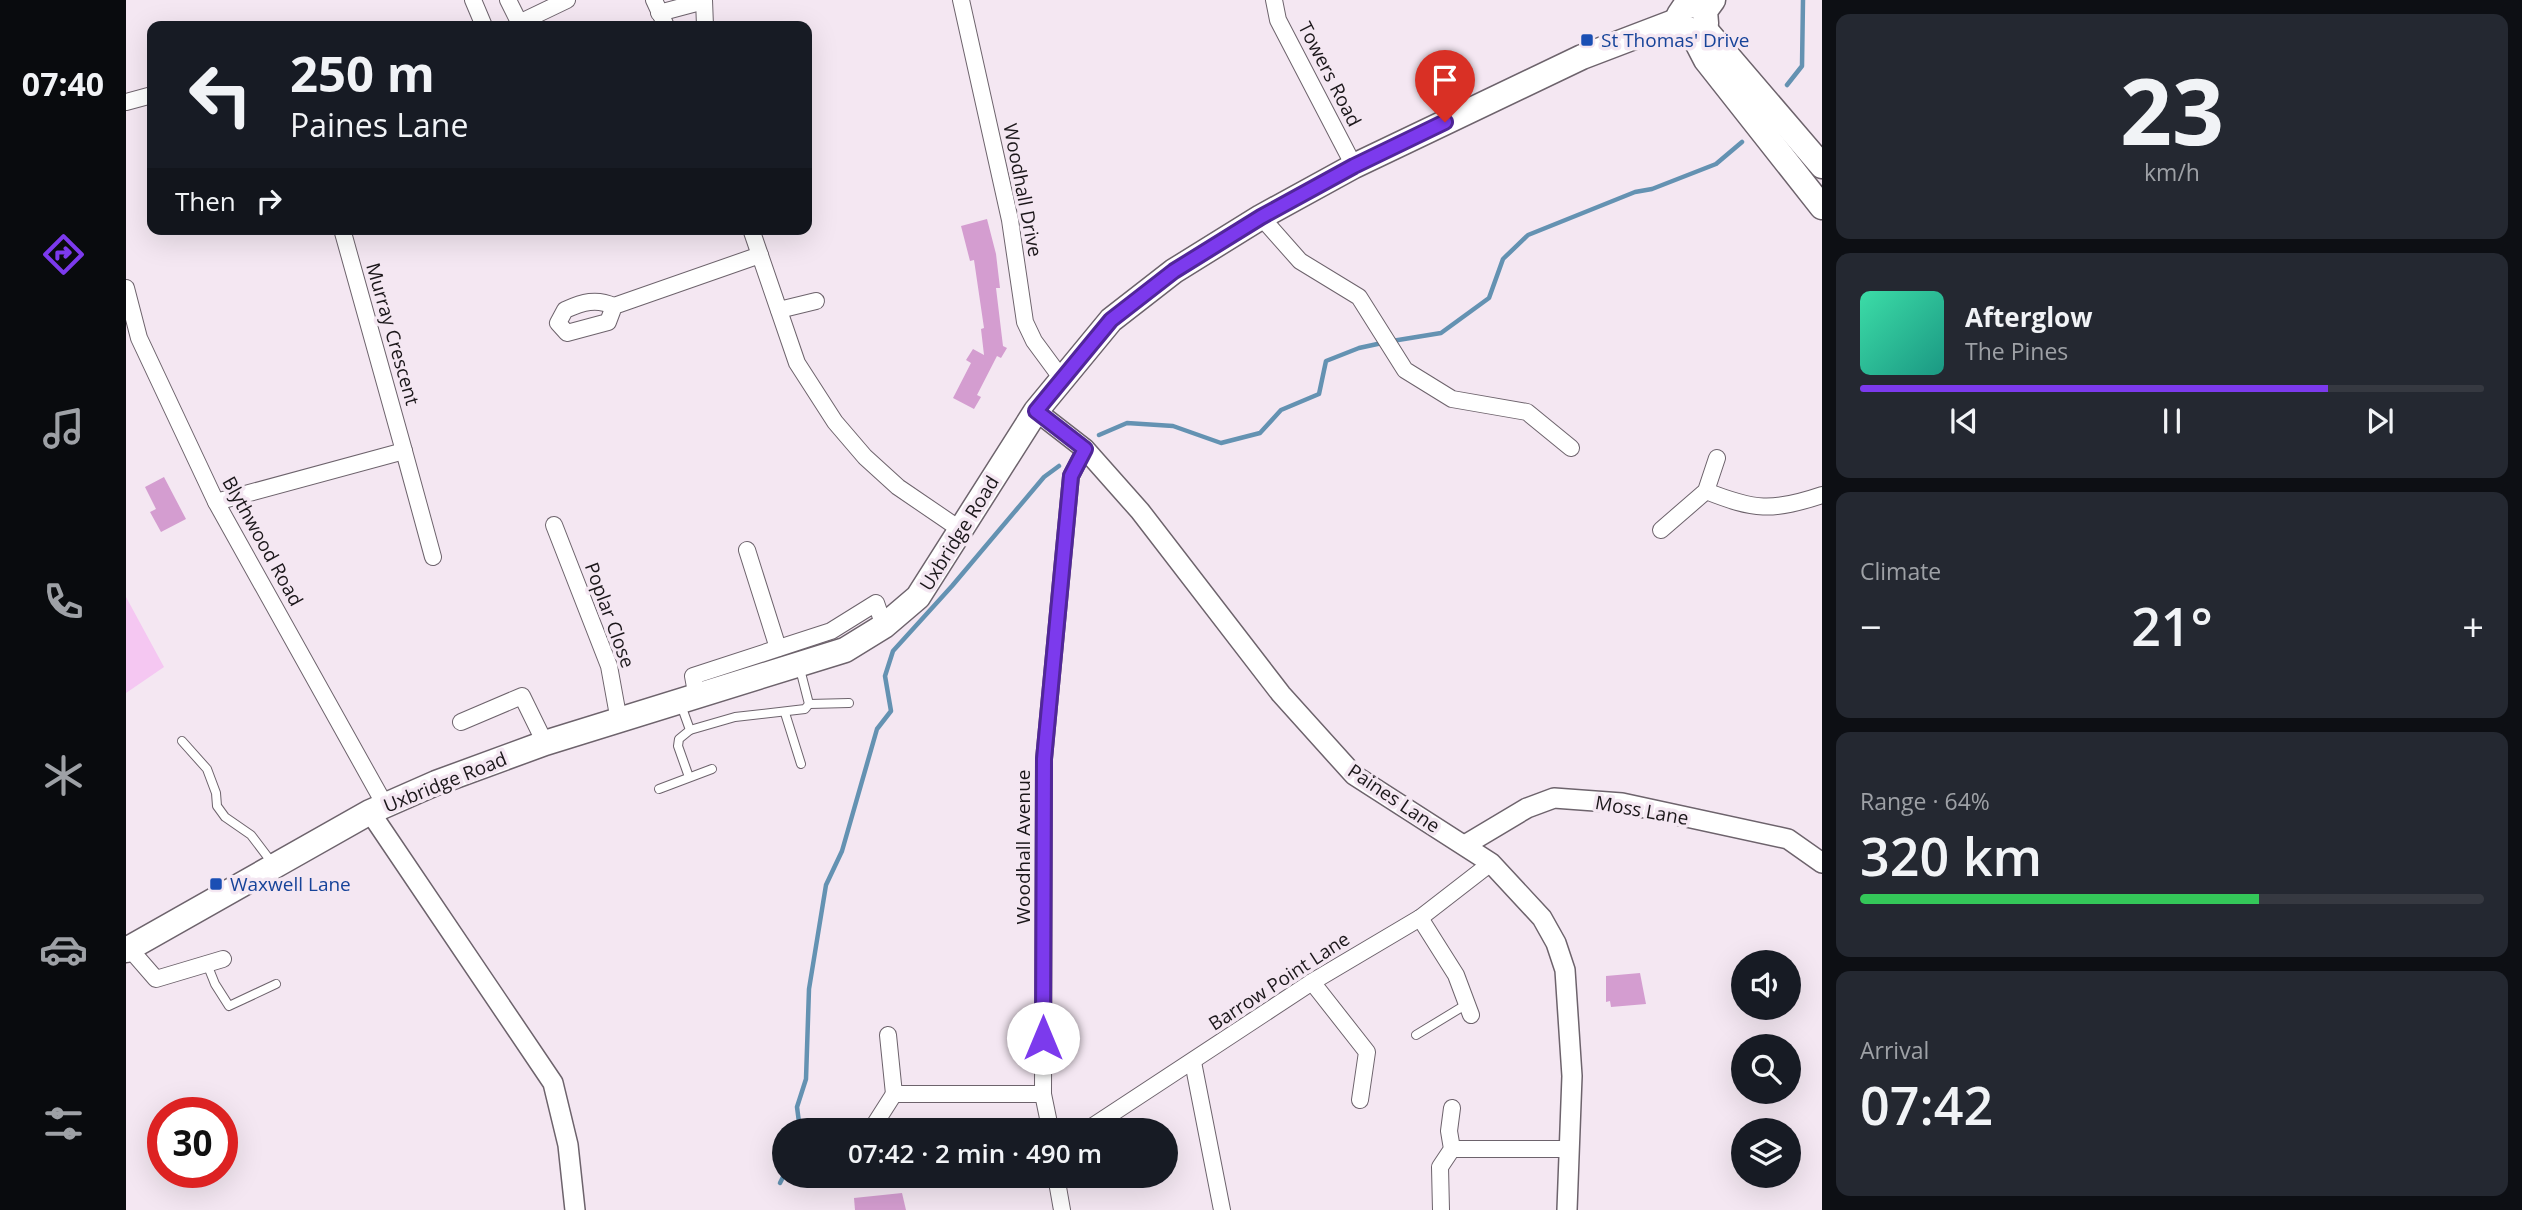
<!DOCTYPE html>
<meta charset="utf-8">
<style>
body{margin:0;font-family:"Open Sans",sans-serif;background:#242831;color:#f1f3f6;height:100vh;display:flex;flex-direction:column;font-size:26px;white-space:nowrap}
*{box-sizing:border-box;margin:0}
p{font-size:23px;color:#9ea1a6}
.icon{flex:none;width:38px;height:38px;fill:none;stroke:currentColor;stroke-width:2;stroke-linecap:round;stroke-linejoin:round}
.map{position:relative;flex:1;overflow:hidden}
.details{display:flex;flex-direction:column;gap:14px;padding:14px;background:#0d0f14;width:700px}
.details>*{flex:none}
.banner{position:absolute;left:21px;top:21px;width:665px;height:214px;border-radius:14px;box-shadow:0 7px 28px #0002;background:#171b24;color:#f1f3f6;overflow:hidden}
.fabs{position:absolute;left:1605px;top:950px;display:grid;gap:14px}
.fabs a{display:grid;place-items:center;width:70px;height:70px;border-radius:50%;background:#171b24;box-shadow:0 7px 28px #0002;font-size:35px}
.speed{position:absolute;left:21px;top:1097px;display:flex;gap:14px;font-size:35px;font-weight:700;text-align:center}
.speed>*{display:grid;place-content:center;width:91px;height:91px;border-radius:50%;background:#171b24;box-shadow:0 7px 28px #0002;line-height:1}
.speed .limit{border:10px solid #d22;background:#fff;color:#111}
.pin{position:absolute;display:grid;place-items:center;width:60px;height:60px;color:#fff;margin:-72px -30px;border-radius:50% 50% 50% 0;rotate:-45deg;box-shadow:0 0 7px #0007}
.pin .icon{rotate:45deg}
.me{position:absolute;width:77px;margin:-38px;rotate:0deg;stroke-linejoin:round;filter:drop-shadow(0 0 5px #0008)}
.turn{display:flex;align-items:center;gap:24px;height:147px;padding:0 28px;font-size:32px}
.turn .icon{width:91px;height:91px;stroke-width:2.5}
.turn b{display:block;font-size:49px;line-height:60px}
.then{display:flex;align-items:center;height:66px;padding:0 28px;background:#0003;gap:14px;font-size:26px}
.big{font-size:52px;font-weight:600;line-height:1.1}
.details .tile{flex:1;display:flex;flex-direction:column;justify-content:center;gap:10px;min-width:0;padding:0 24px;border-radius:14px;background:#242831}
.details .dial{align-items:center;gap:0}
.dial b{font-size:91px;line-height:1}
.song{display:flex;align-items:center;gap:21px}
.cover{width:84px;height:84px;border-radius:10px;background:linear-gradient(135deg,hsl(160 70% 55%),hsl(170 70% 35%))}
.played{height:7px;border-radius:4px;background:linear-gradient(90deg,#7c3aed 75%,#363941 75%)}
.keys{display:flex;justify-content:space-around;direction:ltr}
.heat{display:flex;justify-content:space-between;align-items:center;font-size:38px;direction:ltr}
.charge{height:10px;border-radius:5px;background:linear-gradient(90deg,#34c759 64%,#363941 0)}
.trip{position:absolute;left:646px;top:1118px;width:406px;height:70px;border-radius:35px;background:#171b24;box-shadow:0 7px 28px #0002;font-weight:600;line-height:70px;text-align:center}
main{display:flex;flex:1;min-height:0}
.tabs{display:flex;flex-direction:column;width:126px;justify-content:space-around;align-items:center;background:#090b0e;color:#9ea1a6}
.tabs .icon{width:49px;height:49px}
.tabs .on{color:#7c3aed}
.tabs b{font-size:32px;color:#f1f3f6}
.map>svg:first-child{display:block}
.green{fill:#f5c7f2}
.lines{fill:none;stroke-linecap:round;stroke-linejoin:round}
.stream{stroke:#6492b2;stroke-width:4.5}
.building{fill:#d49dd0}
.service-casing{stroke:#6d636c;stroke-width:10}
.minor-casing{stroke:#6d636c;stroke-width:18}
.tertiary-casing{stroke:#6d636c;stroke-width:22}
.primary-casing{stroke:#6d636c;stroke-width:27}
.service{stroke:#fff;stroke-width:8}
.minor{stroke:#fff;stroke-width:16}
.tertiary{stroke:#fff;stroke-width:19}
.primary{stroke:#fff;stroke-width:24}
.route-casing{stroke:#51269a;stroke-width:18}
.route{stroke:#7c3aed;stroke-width:12}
.transit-dot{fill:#1a4fb4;stroke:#f4e7f2;stroke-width:2.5}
.labels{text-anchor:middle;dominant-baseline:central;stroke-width:7;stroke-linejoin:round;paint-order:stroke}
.transit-label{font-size:19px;fill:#164399;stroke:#f4e7f2;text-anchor:start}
.street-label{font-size:19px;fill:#1b171a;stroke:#f4e7f2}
</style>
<main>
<nav class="tabs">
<b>07:40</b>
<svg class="icon on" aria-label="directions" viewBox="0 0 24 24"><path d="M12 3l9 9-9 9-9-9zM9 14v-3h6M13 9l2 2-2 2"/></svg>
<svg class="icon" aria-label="music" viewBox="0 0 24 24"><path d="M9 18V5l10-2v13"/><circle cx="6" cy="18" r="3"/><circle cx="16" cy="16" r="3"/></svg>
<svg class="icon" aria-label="phone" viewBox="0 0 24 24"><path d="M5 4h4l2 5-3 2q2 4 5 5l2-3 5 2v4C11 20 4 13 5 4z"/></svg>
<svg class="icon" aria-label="climate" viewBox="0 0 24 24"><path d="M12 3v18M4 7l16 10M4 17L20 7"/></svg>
<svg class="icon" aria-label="car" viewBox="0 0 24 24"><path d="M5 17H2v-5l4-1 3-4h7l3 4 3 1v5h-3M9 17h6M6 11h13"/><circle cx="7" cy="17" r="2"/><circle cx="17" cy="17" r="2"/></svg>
<svg class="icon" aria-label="filters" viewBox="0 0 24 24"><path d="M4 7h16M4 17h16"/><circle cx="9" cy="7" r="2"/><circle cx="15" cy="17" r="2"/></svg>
</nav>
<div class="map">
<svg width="1696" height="1210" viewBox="0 0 1696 1210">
<rect width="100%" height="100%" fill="#f4e7f2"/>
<!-- green -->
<path class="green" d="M 0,597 L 38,667 L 0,693 Z"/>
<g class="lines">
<!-- stream -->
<g class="stream">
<path d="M 1661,85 L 1676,66 L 1677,0"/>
<path d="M 1266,341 L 1315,333 L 1363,298 L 1377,259 L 1402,235 L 1509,192 L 1526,189 L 1590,164 L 1616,142"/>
<path d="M 973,435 L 1001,423 L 1047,426 L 1095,443 L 1134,433 L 1155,410 L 1193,394 L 1200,361 L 1233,348 L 1256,343"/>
<path d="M 674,1130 L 671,1107 L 680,1079 L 683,989 L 700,885 L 716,851 L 751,729 L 765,711 L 759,676 L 767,651 L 826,586 L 918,477 L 933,466"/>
<path d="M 654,1183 L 658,1175"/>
</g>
</g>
<!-- building -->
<g class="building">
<path d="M 861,219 L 870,254 L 874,288 L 870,288 L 877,346 L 881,348 L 875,358 L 871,356 L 851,395 L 855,397 L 848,409 L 827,398 L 845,363 L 840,360 L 847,349 L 858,355 L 855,329 L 858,328 L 848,260 L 844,261 L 835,226 Z"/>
<path d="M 38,477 L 60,519 L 35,532 L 24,512 L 30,509 L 19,487 Z"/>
<path d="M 1514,973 L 1520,1004 L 1485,1007 L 1484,1001 L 1480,1002 L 1480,976 Z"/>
<path d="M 776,1193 L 780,1210 L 729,1210 L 728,1198 Z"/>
</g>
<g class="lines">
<defs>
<g id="service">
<path d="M 683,704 L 723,703"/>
<path d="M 555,705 L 564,730 L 609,717 L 679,709 L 683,704 L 674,669"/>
<path d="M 659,713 L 675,764"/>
<path d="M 56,741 L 81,769 L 90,793 L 91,806 L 99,817 L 125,835 L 147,864"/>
<path d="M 563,777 L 552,746 L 553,739 L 564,730"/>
<path d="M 533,789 L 586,769"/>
<path d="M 81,964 L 89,984 L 103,1006 L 150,984"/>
<path d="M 1290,1035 L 1341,1004"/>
</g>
<g id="minor">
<path d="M 347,0 L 358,26"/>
<path d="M 382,0 L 395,26"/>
<path d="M 528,0 L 540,26"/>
<path d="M 578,0 L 579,26"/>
<path d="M 835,0 L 884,220 L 899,322 L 908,341 L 936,379"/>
<path d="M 1148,0 L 1152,20 L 1228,166"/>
<path d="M 533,13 L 578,1"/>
<path d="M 393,23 L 441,0"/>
<path d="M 0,102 L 26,95"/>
<path d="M 1135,217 L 1174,261 L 1233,297 L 1279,370 L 1326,399 L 1401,412 L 1445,448"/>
<path d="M 625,229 L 671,363 L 709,422 L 739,457 L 772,487 L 835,530"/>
<path d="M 0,288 L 13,338 L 90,502 L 259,805"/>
<path d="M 488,306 C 470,298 457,302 439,310 L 432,323 L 441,333 L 482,322 L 488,306 L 634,255"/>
<path d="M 653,310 L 690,301"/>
<path d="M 278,451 L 307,557"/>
<path d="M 1580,491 C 1628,510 1646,512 1696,495"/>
<path d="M 90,502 L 278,451 L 216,229"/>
<path d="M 428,525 L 483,666 L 493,721"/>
<path d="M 1535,530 L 1580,491 L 1591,458"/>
<path d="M 621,550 L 652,648"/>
<path d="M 571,698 L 567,676 L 705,631 L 750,603 L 758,626"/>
<path d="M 335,722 L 396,696 L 419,743"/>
<path d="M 1294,918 L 1330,975 L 1345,1015"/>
<path d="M 3,948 L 30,979 L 97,959"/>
<path d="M 1186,982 L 1241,1052 L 1234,1100"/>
<path d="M 762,1035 L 768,1094 L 917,1094"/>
<path d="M 1067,1062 L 1096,1210"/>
<path d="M 923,1123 L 917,1094 L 918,759 L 945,476 L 959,449"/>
<path d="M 745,1130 L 768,1094"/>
<path d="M 961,1130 L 1186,982 L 1294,918 L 1365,863"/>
<path d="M 1326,1149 L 1443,1149"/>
<path d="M 930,1176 L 936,1210"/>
<path d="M 1315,1210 L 1314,1167 L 1326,1149 L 1323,1131 L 1326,1108"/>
</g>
<g id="tertiary">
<path d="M 910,411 L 959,449 L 1014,511 L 1155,694 L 1228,775 L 1365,863 L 1416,918 L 1430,943 L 1439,970 L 1446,1076 L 1441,1210"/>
<path d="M 244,812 L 427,1083 L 442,1145 L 449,1210"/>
<path d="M 1339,845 L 1401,808 L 1428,798 L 1496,803 L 1662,839 L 1696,863"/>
</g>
<g id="primary">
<path d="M 1579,11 L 1573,5 L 1559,6 L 1553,15 L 1556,26 L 1565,31 L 1574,29 L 1580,23 L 1579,11 L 1587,0"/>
<path d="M 1577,27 L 1696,166"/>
<path d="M 1565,31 L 1580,60 L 1696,207"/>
<path d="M 0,950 L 244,812 L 310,783 L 419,743 L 719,650 L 758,626 L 792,597 L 910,411 L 985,320 L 1048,271 L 1135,217 L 1228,166 L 1456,57 L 1553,20"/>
</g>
</defs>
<!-- service casing -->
<use href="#service" class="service-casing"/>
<!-- minor casing -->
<use href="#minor" class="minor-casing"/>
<!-- tertiary casing -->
<use href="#tertiary" class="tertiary-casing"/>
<!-- primary casing -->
<use href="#primary" class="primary-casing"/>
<!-- service -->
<use href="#service" class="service"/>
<!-- minor -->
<use href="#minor" class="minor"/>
<!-- tertiary -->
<use href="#tertiary" class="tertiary"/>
<!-- primary -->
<use href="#primary" class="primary"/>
</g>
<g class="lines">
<defs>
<path id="route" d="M 917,1038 L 918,759 L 945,476 L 959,449 L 910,411 L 985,320 L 1048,271 L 1135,217 L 1228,166 L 1319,122"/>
</defs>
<!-- route casing -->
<use href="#route" class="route-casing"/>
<!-- route -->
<use href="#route" class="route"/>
</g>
<!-- markers -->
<g class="transit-dot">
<rect x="1454" y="33" width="14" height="14" rx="3.5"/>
<rect x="83" y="877" width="14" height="14" rx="3.5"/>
</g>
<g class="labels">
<!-- transit labels -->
<g class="transit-label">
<text x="1475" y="40">St Thomas' Drive</text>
<text x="104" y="884">Waxwell Lane</text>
</g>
<!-- street labels -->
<g class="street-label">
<text transform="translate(1204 74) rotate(63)">Towers Road</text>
<text transform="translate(897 190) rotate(79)">Woodhall Drive</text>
<text transform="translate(267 334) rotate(74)">Murray Crescent</text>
<text transform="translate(833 533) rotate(-58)">Uxbridge Road</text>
<text transform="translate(137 541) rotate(61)">Blythwood Road</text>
<text transform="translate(484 615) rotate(70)">Poplar Close</text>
<text transform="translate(319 782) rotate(-22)">Uxbridge Road</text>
<text transform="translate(1268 798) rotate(34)">Paines Lane</text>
<text transform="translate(1516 810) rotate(10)">Moss Lane</text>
<text transform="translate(897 847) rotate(-90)">Woodhall Avenue</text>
<text transform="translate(1153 981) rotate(-33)">Barrow Point Lane</text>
</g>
</g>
</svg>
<div class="fabs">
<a><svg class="icon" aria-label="sound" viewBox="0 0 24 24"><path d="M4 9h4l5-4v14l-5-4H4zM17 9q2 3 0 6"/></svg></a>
<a><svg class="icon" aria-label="search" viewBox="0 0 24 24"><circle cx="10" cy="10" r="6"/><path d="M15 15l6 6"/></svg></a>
<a><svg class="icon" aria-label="layers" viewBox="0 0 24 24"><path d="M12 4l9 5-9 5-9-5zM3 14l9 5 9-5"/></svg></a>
</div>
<div class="speed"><div class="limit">30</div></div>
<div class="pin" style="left:1319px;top:122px;background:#d93025"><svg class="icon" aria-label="arrive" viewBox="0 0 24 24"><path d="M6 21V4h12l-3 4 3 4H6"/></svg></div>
<svg class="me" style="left:917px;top:1038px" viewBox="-20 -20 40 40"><circle r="19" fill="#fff"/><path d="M0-13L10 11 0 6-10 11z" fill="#7c3aed"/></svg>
<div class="trip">07:42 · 2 min · 490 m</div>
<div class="banner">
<div class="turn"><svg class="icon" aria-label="left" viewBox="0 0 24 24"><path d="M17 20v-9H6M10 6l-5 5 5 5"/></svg><div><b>250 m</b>Paines Lane</div></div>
<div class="then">Then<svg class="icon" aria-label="right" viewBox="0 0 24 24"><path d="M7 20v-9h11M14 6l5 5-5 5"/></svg></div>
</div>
</div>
<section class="details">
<div class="tile dial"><b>23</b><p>km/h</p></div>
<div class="tile">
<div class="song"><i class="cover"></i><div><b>Afterglow</b><p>The Pines</p></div></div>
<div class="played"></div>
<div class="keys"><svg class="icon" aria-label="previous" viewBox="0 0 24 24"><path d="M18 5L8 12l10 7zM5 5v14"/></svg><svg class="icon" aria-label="pause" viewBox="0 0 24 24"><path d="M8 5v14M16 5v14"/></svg><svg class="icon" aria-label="next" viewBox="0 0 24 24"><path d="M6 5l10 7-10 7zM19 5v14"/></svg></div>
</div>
<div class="tile"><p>Climate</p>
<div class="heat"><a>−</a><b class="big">21°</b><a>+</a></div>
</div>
<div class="tile"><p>Range · 64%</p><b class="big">320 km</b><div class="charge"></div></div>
<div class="tile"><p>Arrival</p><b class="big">07:42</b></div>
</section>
</main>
